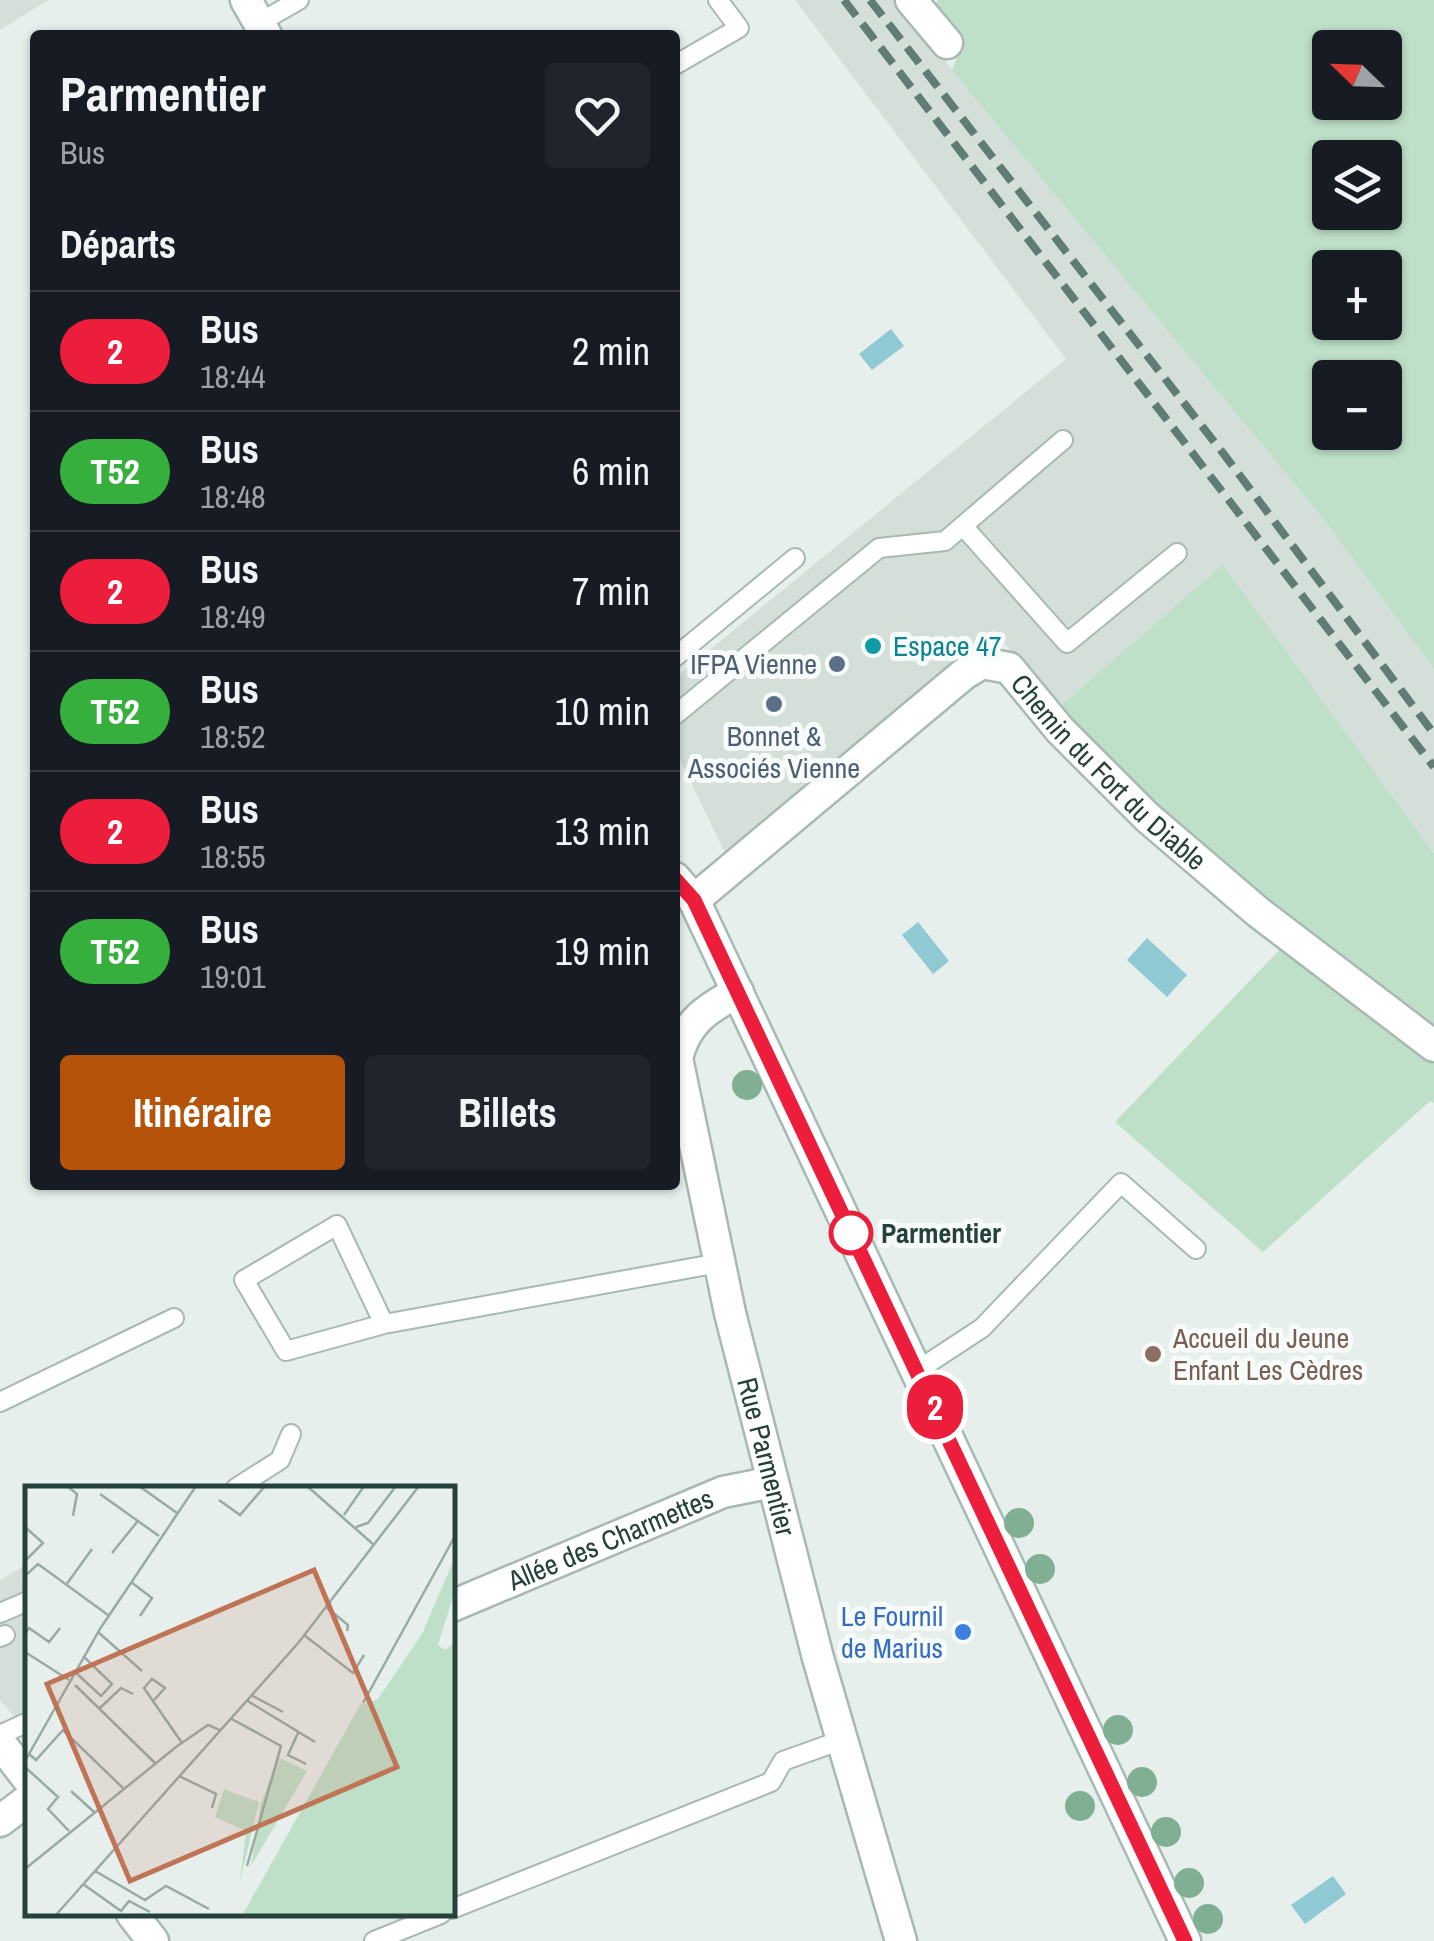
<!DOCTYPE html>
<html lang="fr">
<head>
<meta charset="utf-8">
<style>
  body { margin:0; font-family:"Archivo Narrow",sans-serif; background:#20242c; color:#f1f3f6; height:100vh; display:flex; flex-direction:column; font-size:38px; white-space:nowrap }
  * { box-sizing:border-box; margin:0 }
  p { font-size:32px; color:#9ea1a6 }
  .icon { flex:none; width:55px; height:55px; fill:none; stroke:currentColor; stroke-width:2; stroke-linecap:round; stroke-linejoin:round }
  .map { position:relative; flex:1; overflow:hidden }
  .side { position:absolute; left:30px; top:30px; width:650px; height:1160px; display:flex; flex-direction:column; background:#171b24; border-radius:10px; box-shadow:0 2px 8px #0004 }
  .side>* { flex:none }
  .badge { padding:0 20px; border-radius:32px; font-size:35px; line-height:65px }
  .needle { width:65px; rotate:293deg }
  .fabs { position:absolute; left:1312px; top:30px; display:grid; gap:20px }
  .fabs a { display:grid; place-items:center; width:90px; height:90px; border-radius:10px; background:#171b24; box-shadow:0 2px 8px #0004; font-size:50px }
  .map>.badge { position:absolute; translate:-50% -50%; box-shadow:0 0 0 5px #fff }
  h2 { padding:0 30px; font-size:38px; line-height:90px }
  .round { display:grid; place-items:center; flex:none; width:105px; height:105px; border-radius:10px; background:#20242c }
  .overview { display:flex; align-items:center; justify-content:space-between; height:170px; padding:0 30px }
  h1 { font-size:48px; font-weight:800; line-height:75px }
  .button { display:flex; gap:20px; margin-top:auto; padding:20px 30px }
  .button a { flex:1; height:115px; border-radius:10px; background:#b45309; color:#fff; font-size:40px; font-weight:800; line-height:115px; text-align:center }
  .button a+a { background:#20242c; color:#f1f3f6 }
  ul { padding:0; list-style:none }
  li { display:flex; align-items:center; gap:30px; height:120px; padding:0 30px; border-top:2px solid #363941 }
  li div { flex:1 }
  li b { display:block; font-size:38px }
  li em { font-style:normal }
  li .badge { min-width:110px; font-weight:700; text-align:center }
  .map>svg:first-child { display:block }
  .built { fill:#d4dfda }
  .green { fill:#bfe0c8; fill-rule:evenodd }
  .water { fill:#8ec9d4 }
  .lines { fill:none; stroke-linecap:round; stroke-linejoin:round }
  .lane-casing { stroke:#a8b8b2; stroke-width:22 }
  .street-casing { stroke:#a8b8b2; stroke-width:35 }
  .secondary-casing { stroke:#a4bbb3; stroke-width:35 }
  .lane { stroke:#fff; stroke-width:18 }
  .street { stroke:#fff; stroke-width:30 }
  .secondary { stroke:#fff; stroke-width:30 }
  .rail { stroke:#5f7d75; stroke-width:8; stroke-dasharray:20 10; stroke-linecap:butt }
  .tree { fill:#80af93 }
  .line-casing { stroke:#fff; stroke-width:22 }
  .line { stroke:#ed1e3c; stroke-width:15 }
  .culture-dot { fill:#0f9aa8; stroke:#f7fbf9; stroke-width:4 }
  .service-dot { fill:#5c6f8a; stroke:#f7fbf9; stroke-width:4 }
  .stop-dot { fill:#fff; stroke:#ed1e3c; stroke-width:5 }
  .education-dot { fill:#8d6e63; stroke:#f7fbf9; stroke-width:4 }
  .shop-dot { fill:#3f7fe0; stroke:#f7fbf9; stroke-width:4 }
  .labels { text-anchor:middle; stroke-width:10; stroke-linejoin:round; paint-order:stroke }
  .culture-label { font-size:28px; fill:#0d838f; stroke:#f7fbf9; text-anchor:start }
  .service-label { font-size:28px; fill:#4e5e75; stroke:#f7fbf9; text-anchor:end }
  .street-label { font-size:28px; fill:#24423a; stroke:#f7fbf9 }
  .stop-label { font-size:28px; font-weight:bold; fill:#24423a; stroke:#f7fbf9; text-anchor:start }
  .education-label { font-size:28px; fill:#785e54; stroke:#f7fbf9; text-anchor:start }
  .shop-label { font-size:28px; fill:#366cbe; stroke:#f7fbf9; text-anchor:end }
  .inset-road { fill:none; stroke:#98aaa4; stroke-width:2.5 }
  .view { fill:#c07456; fill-opacity:0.15; stroke:#c07456; stroke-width:5 }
  .inset-edge { fill:none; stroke:#24423a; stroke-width:5 }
</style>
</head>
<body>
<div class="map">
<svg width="1434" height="1941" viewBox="0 0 1434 1941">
  <rect width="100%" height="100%" fill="#e6efeb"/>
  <!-- built -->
  <g class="built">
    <polygon points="0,0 48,0 0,30"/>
    <polygon points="795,0 895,0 1322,517 1434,669 1434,853 1223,566 1059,707 993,630 727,857 675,750 675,678 1066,359"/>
    <polygon points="27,1564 27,1731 0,1700 0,1580"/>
  </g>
  <!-- green -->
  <g class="green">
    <path d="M938 0H1434V669L1322 517 952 70 963 44 935 6ZM1330 48H1385V102H1330ZM1330 158H1385V212H1330ZM1330 268H1385V322H1330ZM1330 378H1385V432H1330Z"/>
    <polygon points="1223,565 1434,853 1434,1030 1297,930 1146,802 1059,707"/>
    <polygon points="1285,944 1434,1059 1434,1103 1430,1101 1263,1252 1115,1122"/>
  </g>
  <!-- water -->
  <g class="water">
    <polygon points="891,329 904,346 872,370 859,354"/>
    <polygon points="918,922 949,961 933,974 902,935"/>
    <polygon points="1147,938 1187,975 1167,997 1127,960"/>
    <polygon points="1333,1876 1346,1894 1305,1924 1291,1905"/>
  </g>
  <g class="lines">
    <!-- lane casing -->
    <g class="lane-casing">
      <g id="lane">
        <polyline points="259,23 299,0"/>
        <polyline points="675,65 739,28 718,0"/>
        <polyline points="963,526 1067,643 1177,553"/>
        <polyline points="675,657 795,558"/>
        <polyline points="675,715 879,548 945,541 1063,440"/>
        <polyline points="384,1324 337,1225 244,1280 286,1351 384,1324 719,1263"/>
        <polyline points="918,1370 982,1328 1121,1183 1196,1249"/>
        <polyline points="0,1402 174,1318"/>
        <polyline points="236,1488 280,1460 291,1434"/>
        <polyline points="0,1613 28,1601"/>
        <polyline points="0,1637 5,1635"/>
        <polyline points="0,1735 28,1722"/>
        <polyline points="452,1909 771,1782 783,1761 842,1740"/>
        <polyline points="374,1941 441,1914"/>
      </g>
    </g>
    <!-- street casing -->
    <g class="street-casing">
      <g id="street">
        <polyline points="911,0 947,43"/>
        <path id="s1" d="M694 900 964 674 982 663 1009 668 1060 730 1147 817 1258 912 1434 1046"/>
        <path id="s2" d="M738 992C706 1009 686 1022 677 1058L730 1313 818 1658 901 1941"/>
        <path id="s3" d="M452 1606 723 1492 773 1482"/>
        <polyline points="0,1743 28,1779"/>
        <polyline points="0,1821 28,1800"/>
        <polyline points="132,1914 153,1941"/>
      </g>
    </g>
    <!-- secondary casing -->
    <g class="secondary-casing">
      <g id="secondary">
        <polyline points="246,0 266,35"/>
        <polyline points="675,878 694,900 1185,1941"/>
      </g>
    </g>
    <!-- lane -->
    <use href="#lane" class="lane"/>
    <!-- street -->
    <use href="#street" class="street"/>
    <!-- secondary -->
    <use href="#secondary" class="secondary"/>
    <!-- rail -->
    <g class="rail">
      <polyline points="844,0 1434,767"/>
      <polyline points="870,0 1226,457 1434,734"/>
    </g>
  </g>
  <!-- trees -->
  <g class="tree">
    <circle cx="747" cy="1085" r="15"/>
    <circle cx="1019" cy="1523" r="15"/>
    <circle cx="1040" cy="1569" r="15"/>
    <circle cx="1118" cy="1730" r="15"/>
    <circle cx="1142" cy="1782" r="15"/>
    <circle cx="1080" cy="1806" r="15"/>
    <circle cx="1166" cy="1832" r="15"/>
    <circle cx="1189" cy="1883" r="15"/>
    <circle cx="1208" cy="1919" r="15"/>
  </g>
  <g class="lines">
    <!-- line casing -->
    <g class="line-casing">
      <polyline id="line" points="675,879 694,900 1185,1941"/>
    </g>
    <!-- line -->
    <use href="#line" class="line"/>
  </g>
  <!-- markers -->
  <circle class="culture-dot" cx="873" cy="646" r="10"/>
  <g class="service-dot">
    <circle cx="837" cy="664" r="10"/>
    <circle cx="774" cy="704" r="10"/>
  </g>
  <circle class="stop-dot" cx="851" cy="1233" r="20"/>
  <circle class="education-dot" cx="1153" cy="1354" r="10"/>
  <circle class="shop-dot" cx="963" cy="1632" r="10"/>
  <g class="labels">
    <!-- culture labels -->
    <g class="culture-label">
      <text x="893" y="656">Espace 47</text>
    </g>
    <!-- service labels -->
    <g class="service-label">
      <text x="817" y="674">IFPA Vienne</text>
      <text x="774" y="746" text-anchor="middle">Bonnet &amp;<tspan x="774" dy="32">Associés Vienne</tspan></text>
    </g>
    <!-- street labels -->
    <g class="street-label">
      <text dy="10" stroke="none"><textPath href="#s1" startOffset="545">Chemin du Fort du Diable</textPath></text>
      <text dy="10" stroke="none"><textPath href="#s2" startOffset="502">Rue Parmentier</textPath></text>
      <text dy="10" stroke="none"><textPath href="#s3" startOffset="172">Allée des Charmettes</textPath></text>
    </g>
    <!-- stop labels -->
    <g class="stop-label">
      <text x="881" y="1243">Parmentier</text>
    </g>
    <!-- education labels -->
    <g class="education-label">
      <text x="1173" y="1348">Accueil du Jeune<tspan x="1173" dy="32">Enfant Les Cèdres</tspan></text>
    </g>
    <!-- shop labels -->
    <g class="shop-label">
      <text x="943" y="1626">Le Fournil<tspan x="943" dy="32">de Marius</tspan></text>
    </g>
  </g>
  <!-- overview -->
  <g transform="translate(25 1486)">
    <rect width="430" height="430" fill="#e6efeb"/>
    <path d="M430 71V104L413 159 420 164 430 157V430H217L335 219 353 213 397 148ZM253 271 282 285 226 380 236 317ZM199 303 234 316 215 395 221 345 190 331Z" fill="#bfe0c8"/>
    <path class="inset-road" d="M42 0 52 8 48 30M114 0 152 27M282 0 349 59M75 8 134 50M194 14 215 29 240 0M319 29 339 0M0 41 18 57 0 75M331 41 343 37 371 0M87 67 112 36M0 90 13 78 83 129M106 96 127 112 115 130M41 99 67 63M301 121 323 139 322 145M73 146 117 185M0 148 4 142 24 156 35 142M279 149 328 187 339 169M0 166 44 194M49 185 76 210 87 198 58 170M50 199 130 277M226 209 258 226M129 214 140 202 127 193 119 202 157 257M221 214 290 256M338 217 430 50M75 222 96 202 108 208M205 232 256 260 222 380M273 247 263 269 281 278M4 268 11 274 38 244 98 302M0 275 75 143 171 0M0 281 33 311 23 323 44 345M154 290 191 308 187 322M46 305 69 326M0 383 151 261 183 239 195 244M70 385 120 414 141 400 184 423M58 398 96 425 104 415 125 426M30 430 274 156 394 0"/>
    <path class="view" d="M289 84 372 281 105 395 22 198Z"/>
    <rect width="430" height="430" class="inset-edge"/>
  </g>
</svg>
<div class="fabs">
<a><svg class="needle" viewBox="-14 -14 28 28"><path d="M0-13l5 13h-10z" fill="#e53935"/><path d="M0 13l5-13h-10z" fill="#9ea1a6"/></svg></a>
<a><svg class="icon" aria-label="layers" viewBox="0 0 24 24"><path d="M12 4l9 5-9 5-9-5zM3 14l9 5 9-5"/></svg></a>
<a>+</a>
<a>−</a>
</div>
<b class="badge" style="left:935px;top:1407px;background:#ed1e3c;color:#fff">2</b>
<section class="side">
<div class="overview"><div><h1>Parmentier</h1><p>Bus</p></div><a class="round"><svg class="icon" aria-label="heart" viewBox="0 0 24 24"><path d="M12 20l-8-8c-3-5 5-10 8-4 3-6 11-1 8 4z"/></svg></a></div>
<h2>Départs</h2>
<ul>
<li><span class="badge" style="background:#ed1e3c;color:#fff">2</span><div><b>Bus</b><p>18:44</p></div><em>2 min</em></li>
<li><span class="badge" style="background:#36af3d;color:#fff">T52</span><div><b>Bus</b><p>18:48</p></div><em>6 min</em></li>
<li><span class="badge" style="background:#ed1e3c;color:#fff">2</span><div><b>Bus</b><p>18:49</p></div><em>7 min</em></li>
<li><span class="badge" style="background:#36af3d;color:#fff">T52</span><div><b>Bus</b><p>18:52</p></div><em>10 min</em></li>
<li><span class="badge" style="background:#ed1e3c;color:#fff">2</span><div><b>Bus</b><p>18:55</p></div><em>13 min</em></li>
<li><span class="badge" style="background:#36af3d;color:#fff">T52</span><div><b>Bus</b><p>19:01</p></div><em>19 min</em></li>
</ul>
<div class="button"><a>Itinéraire</a><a>Billets</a></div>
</section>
</div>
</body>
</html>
